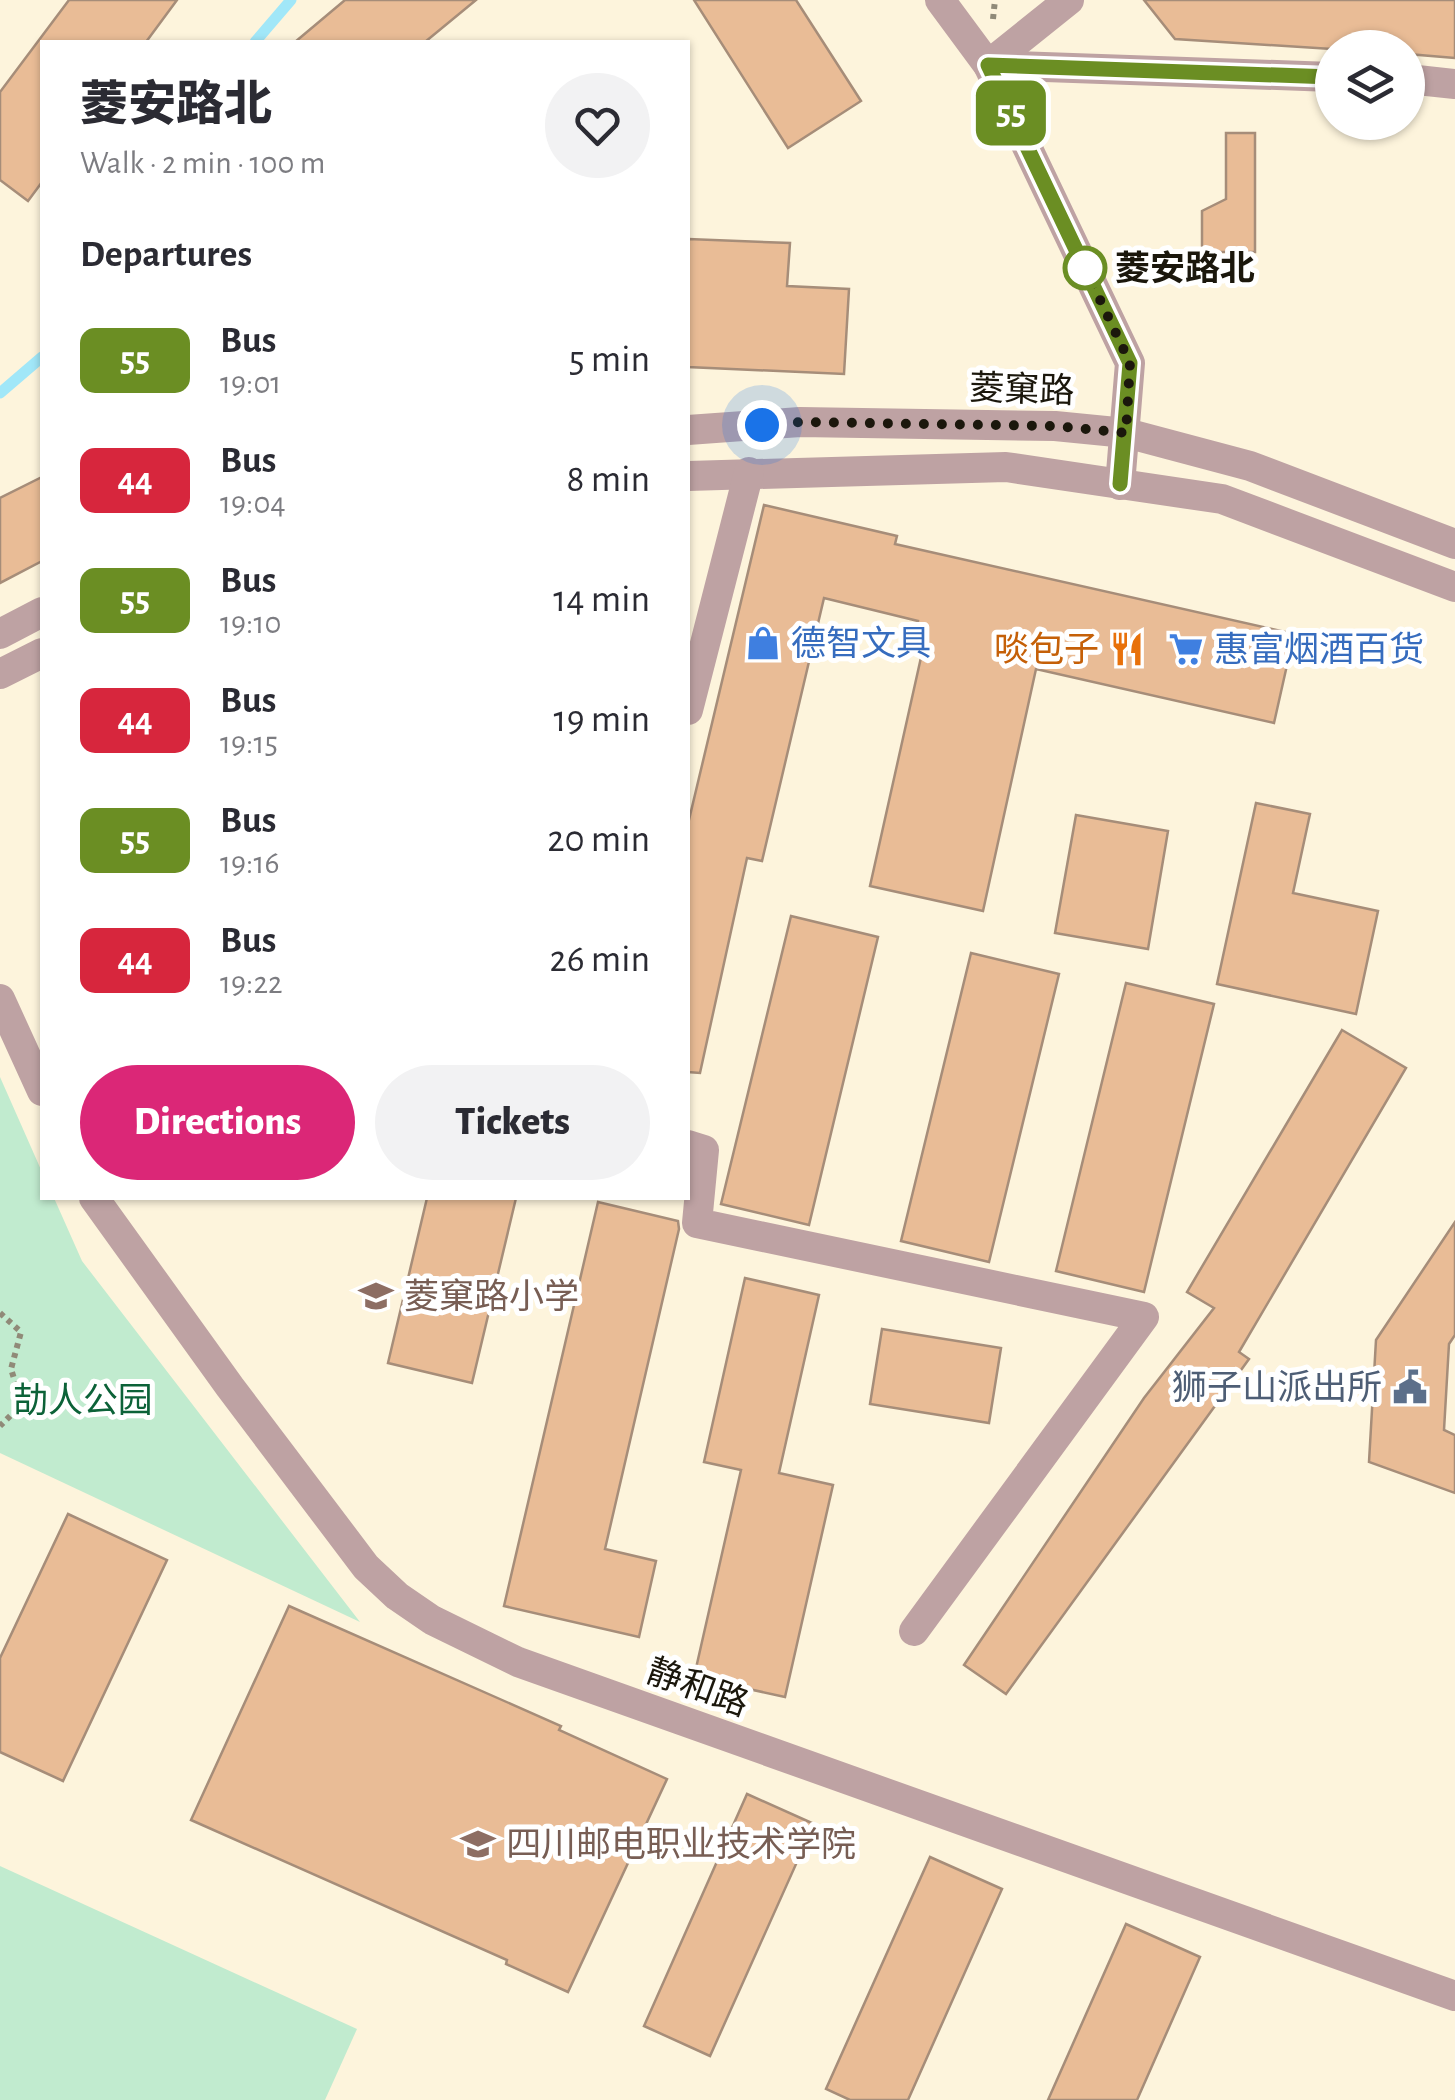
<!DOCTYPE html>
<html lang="en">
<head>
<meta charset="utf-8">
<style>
  body { margin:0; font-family:"Alegreya Sans","Noto Sans SC",sans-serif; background:#f2f2f3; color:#2b2b33; height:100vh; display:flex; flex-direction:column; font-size:38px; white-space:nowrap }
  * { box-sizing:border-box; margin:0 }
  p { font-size:32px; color:#7c7c81 }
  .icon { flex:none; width:55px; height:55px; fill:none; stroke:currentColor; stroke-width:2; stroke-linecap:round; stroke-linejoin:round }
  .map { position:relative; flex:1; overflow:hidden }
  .side { position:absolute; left:40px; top:40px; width:650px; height:1160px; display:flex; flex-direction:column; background:#fff; border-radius:0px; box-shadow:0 2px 8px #0004 }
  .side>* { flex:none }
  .badge { padding:0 20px; border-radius:15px; font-size:35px; line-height:65px }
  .tools { position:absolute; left:1315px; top:30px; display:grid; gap:20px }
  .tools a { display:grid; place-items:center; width:110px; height:110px; border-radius:50%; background:#fff; box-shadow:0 2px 8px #0004; font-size:50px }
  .you { position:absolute; width:50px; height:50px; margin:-25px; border:8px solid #fff; border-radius:50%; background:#1a73e8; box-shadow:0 0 0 15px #1a73e833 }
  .map>.badge { position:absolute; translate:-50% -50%; box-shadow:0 0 0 5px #fff }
  h2 { padding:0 40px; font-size:38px; line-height:90px }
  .round { display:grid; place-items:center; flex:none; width:105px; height:105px; border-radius:52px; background:#f2f2f3 }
  .head { display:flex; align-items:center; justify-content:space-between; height:170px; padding:0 40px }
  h1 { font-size:48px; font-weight:800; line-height:75px }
  .primary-button { display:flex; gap:20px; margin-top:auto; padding:20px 40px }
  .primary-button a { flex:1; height:115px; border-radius:60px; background:#db2777; color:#fff; font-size:40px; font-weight:800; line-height:115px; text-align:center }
  .primary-button a+a { background:#f2f2f3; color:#2b2b33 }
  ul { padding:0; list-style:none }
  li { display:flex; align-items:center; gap:30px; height:120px; padding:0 40px }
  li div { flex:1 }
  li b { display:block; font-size:38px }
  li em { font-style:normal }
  li .badge { min-width:110px; font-weight:700; text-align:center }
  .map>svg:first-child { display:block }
  .green { fill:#c1ebcf }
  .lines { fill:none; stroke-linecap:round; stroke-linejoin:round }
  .stream { stroke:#a1e7f8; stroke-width:11 }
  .building { fill:#e9bc96; stroke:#a68d79; stroke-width:2.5 }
  .path { stroke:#908a78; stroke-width:6; stroke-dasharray:5 5; stroke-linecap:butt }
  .minor { stroke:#bea2a3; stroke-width:30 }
  .line-casing { stroke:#fff; stroke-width:22 }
  .line { stroke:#6b8e23; stroke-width:15 }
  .walk { stroke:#1b170c; stroke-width:10; stroke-dasharray:0 18 }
  .stop-dot { fill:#fff; stroke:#6b8e23; stroke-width:5 }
  .labels { text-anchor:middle; stroke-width:10; stroke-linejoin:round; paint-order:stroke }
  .stop-label { font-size:35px; font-weight:bold; fill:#1b170c; stroke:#fff; text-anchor:start }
  .street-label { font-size:35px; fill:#1b170c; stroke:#fff }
  .shop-label { font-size:35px; fill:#366cbe; stroke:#fff; text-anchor:start }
  .food-label { font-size:35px; fill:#c56008; stroke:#fff; text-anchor:end }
  .education-label { font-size:35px; fill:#785e54; stroke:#fff; text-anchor:start }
  .service-label { font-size:35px; fill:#4e5e75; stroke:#fff; text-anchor:end }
  .park-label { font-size:35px; fill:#0c6238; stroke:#fff }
</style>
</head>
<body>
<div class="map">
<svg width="1455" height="2100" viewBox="0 0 1455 2100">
  <rect width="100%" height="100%" fill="#fdf4dc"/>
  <!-- green -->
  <g class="green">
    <polygon points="0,1077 42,1172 42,1198 54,1198 82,1261 360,1622 0,1453"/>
    <polygon points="0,1866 357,2029 325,2100 0,2100"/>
  </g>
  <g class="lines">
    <!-- stream -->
    <g class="stream">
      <polyline points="255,42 291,0"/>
      <polyline points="0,393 42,357"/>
    </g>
  </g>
  <!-- building -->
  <g class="building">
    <polygon points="69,0 177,0 146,42 42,42 42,182 28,201 0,180 0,92"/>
    <polygon points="345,0 476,0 425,42 295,42"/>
    <polygon points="694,0 796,0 861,101 788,148"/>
    <polygon points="1144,0 1455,0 1455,58 1408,54 1408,48 1332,49 1175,39"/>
    <polygon points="1226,133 1255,133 1255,252 1202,252 1202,211 1226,199"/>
    <polygon points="688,239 790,243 787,286 849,289 844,374 688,367"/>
    <polygon points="42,477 42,561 0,583 0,498"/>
    <polygon points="764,505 897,536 895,544 1294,634 1274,723 1036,669 983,911 870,886 924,644 914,642 918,621 824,598 762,861 747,858 700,1073 688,1072 688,824"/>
    <polygon points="1256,803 1310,814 1293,893 1378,911 1356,1014 1217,984"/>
    <polygon points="1076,815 1168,831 1148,949 1055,933"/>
    <polygon points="791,916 878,937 809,1225 721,1204"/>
    <polygon points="971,953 1059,974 989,1262 901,1241"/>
    <polygon points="1126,983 1214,1004 1144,1292 1056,1271"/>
    <polygon points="1342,1030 1406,1068 1239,1352 1249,1359 1006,1694 964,1665 1144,1398 1214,1308 1187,1292"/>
    <polygon points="427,1198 516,1198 472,1383 388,1363"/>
    <polygon points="598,1202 678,1221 679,1229 605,1549 656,1561 639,1637 504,1606"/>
    <polygon points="1455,1222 1455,1335 1449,1344 1444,1430 1455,1435 1455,1493 1369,1462 1376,1340"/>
    <polygon points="745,1278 819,1295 779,1473 833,1485 785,1697 694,1677 741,1470 704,1462"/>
    <polygon points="882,1329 1001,1348 989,1423 870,1404"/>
    <polygon points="68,1514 167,1560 63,1781 0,1752 0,1658"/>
    <polygon points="289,1606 561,1726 559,1730 667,1779 568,1992 506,1964 507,1960 191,1820"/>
    <polygon points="747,1794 814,1824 710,2056 644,2026"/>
    <polygon points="930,1857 1002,1889 908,2100 850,2100 826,2089"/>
    <polygon points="1126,1924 1200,1957 1137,2100 1048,2100"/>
  </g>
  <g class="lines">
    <!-- path -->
    <g class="path">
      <polyline points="993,19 995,0"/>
      <polyline points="0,1313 21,1332 11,1369 22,1404 0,1426"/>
    </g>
    <!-- minor -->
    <g class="minor">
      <polyline points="940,0 988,65 1332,77"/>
      <polyline points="1069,0 988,65 1130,363 1120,485"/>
      <polyline points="1408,79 1455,84"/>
      <polyline points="688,430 800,422 1055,426 1126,433 1250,466 1455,544"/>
      <polyline points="688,476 1006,467 1222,499 1455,587"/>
      <polyline points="0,634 42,612"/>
      <polyline points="0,674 42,653"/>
      <polyline points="688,710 749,472"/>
      <polyline points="0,999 42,1091"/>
      <polyline points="688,1145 704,1150 697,1223 1144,1317 914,1631"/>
      <polyline points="94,1198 230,1387 366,1567 397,1596 432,1620 518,1662 1455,1996"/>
    </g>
  </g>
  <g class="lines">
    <!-- line casing -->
    <g class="line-casing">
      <polyline id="line" points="1120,484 1130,363 988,65 1332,77"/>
    </g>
    <!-- line -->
    <use href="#line" class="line"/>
    <!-- walk -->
    <polyline class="walk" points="762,425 800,422 1055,426 1126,433 1130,363 1084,266 1085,268"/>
  </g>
  <!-- icons -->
  <defs>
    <g id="shop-bare" transform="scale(2.7)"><path d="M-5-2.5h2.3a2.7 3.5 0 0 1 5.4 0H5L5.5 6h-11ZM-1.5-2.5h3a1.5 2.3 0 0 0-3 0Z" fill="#3f7fe0" stroke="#fff" stroke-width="2.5" paint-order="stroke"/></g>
    <g id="restaurant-bare" transform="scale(2.7)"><path d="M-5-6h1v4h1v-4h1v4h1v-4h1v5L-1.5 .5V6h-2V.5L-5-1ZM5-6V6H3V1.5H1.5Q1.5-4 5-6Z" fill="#e8710a" stroke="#fff" stroke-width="2.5" paint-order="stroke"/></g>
    <g id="supermarket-bare" transform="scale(2.7)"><path d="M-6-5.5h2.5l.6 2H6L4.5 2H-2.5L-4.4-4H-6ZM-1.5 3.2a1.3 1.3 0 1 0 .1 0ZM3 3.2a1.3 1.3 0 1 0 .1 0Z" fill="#3f7fe0" stroke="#fff" stroke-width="2.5" paint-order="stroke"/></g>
    <g id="school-bare" transform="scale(2.7)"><path d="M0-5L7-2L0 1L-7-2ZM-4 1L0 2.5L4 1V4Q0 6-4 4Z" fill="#8d6e63" stroke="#fff" stroke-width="2.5" paint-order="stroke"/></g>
    <g id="civic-bare" transform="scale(2.7)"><path d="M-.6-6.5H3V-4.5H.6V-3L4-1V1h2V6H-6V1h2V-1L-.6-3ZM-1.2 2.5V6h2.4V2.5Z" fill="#5c6f8a" stroke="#fff" stroke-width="2.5" paint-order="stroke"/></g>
    <g id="university-bare" transform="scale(2.7)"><path d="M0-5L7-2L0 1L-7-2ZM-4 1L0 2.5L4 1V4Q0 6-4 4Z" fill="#8d6e63" stroke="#fff" stroke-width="2.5" paint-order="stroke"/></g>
  </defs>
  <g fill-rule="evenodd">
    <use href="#shop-bare" x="763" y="643"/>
    <use href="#restaurant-bare" x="1127" y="649"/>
    <use href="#supermarket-bare" x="1186" y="649"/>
    <use href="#school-bare" x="376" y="1296"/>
    <use href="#civic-bare" x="1410" y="1387"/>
    <use href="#university-bare" x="478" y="1844"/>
  </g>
  <!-- markers -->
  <circle class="stop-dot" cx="1085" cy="268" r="20"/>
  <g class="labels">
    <!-- stop labels -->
    <g class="stop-label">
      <text x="1115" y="280">菱安路北</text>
    </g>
    <!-- street labels -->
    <g class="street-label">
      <text transform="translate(1022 389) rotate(2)" y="12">菱窠路</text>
      <text transform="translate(698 1687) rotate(20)" y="12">静和路</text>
    </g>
    <!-- shop labels -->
    <g class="shop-label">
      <text x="791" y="655">德智文具</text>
      <text x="1214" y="661">惠富烟酒百货</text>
    </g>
    <!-- food labels -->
    <g class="food-label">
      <text x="1099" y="661">啖包子</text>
    </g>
    <!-- education labels -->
    <g class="education-label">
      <text x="404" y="1308">菱窠路小学</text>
      <text x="506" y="1856">四川邮电职业技术学院</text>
    </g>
    <!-- service labels -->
    <g class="service-label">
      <text x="1382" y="1399">狮子山派出所</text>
    </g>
    <!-- park labels -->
    <g class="park-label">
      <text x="83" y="1412">劼人公园</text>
    </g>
  </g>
</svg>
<div class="tools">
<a><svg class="icon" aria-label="layers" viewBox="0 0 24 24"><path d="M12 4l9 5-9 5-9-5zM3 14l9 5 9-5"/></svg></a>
</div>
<div class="you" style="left:762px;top:425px"></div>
<b class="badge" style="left:1011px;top:113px;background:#6b8e23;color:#fff">55</b>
<section class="side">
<div class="head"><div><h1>菱安路北</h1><p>Walk · 2 min · 100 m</p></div><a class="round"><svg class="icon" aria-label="heart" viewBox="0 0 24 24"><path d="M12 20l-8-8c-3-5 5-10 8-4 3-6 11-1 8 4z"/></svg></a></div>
<h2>Departures</h2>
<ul>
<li><span class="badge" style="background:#6b8e23;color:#fff">55</span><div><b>Bus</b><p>19:01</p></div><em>5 min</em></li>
<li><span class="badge" style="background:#d7263d;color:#fff">44</span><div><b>Bus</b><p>19:04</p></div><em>8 min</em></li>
<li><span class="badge" style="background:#6b8e23;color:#fff">55</span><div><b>Bus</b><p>19:10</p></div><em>14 min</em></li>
<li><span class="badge" style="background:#d7263d;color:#fff">44</span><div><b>Bus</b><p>19:15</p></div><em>19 min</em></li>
<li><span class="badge" style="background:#6b8e23;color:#fff">55</span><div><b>Bus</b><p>19:16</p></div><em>20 min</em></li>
<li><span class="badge" style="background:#d7263d;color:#fff">44</span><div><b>Bus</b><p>19:22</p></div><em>26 min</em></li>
</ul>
<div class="primary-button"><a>Directions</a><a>Tickets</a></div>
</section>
</div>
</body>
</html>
